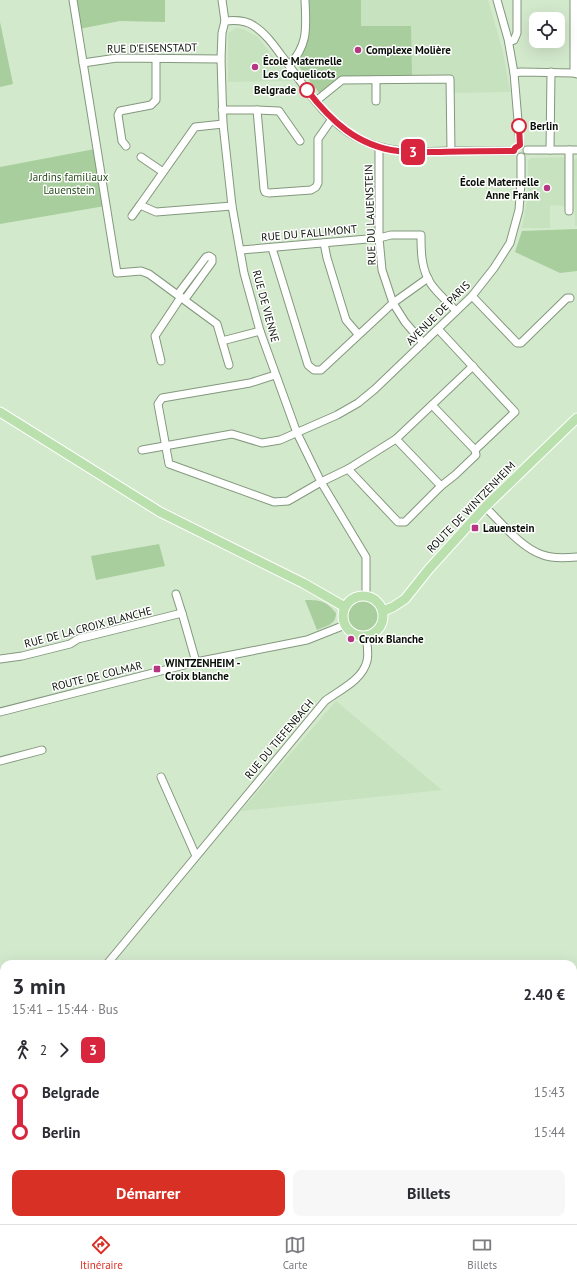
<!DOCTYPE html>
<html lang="fr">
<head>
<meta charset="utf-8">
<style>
  body { margin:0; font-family:"PT Sans",sans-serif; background:#f7f7f7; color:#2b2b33; height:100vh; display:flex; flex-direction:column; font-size:15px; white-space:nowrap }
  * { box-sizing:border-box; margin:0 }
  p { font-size:13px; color:#7c7c81 }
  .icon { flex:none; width:22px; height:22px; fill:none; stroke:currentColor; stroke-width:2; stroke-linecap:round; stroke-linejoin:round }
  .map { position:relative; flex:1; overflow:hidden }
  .sheet { position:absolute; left:0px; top:960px; width:577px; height:264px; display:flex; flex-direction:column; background:#fff; border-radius:12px 12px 0 0; box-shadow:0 4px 16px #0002 }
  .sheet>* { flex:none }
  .badge { padding:0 8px; border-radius:6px; font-size:14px; line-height:26px }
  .buttons { position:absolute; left:529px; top:12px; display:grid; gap:8px }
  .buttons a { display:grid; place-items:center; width:36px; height:36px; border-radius:8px; background:#fff; box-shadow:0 4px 16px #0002; font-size:20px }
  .map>.badge { position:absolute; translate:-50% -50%; box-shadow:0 0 0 2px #fff }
  .legs { display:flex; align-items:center; gap:6px; height:44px; padding:0 12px; font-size:13px }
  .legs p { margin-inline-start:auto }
  .summary { display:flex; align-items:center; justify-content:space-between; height:68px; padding:0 12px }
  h1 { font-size:22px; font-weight:800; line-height:30px }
  .button { display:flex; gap:8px; margin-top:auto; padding:8px 12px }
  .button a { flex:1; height:46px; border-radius:8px; background:#d93025; color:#fff; font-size:16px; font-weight:800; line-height:46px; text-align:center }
  .button a+a { background:#f7f7f7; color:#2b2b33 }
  ul { padding:0 12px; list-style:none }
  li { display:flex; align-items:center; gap:14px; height:40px; font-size:15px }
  li i { display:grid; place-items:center; width:6px; height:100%; margin:0 5px; background:currentColor }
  li i::after { content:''; width:10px; height:10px; margin:-5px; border:3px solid; border-radius:50%; background:#fff }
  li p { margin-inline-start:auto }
  li:first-child i { background:linear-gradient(#0000 50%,currentColor 0) }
  li:last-child i { background:linear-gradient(currentColor 50%,#0000 0) }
  .tabs { display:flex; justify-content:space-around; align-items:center; height:56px; border-top:1px solid #e1e1e2; background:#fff; font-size:11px; color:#7c7c81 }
  .tabs a { display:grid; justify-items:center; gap:2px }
  .tabs .on { color:#d93025 }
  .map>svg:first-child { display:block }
  .built { fill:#c7e2be }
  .green { fill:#a8ce9d }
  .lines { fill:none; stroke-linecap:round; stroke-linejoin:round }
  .minor-casing { stroke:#83987d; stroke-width:9 }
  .major-casing { stroke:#fff; stroke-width:11 }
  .minor { stroke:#fff; stroke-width:7 }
  .major { stroke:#b9e0ad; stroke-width:9 }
  .line-1-casing { stroke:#fff; stroke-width:9 }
  .line-1 { stroke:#d7263d; stroke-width:6 }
  .poi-dot { fill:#b63682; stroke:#fff; stroke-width:1.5 }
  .stop-1-dot { fill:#fff; stroke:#d7263d; stroke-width:2 }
  .labels { text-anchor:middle; stroke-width:3; stroke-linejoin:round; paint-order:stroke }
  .street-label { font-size:11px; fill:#080f06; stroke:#fff }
  .poi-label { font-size:11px; font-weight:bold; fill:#080f06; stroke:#fff; text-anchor:start }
  .stop-label { font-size:11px; font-weight:bold; fill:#080f06; stroke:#fff; text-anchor:end }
  .park-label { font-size:11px; fill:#254b17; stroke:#fff }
</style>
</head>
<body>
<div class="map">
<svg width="577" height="1224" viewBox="0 0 577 1224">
  <rect width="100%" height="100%" fill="#d3e9cc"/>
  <!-- built -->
  <g class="built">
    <polygon points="361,0 488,0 503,52 510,92 453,93 452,77 412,77 361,26"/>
    <polygon points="236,28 243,29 258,37 292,81 228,82 228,33"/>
    <polygon points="562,157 564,158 566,162 566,206 550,205 550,228 522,228 528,195 528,160 532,158"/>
    <polygon points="577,157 577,226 575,226 574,162"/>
    <polygon points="336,701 442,790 241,811"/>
    <polygon points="0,1118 4,1133 4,1220 28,1220 29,1224 0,1224"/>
  </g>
  <!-- green -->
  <g class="green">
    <polygon points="76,0 165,0 165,22 120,21 79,29"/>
    <polygon points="309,0 361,0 361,26 411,26 412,77 342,77 320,94 299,67 298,64 308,38"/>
    <polygon points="0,22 13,84 0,87"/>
    <polygon points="95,149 105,206 0,224 0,167"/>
    <polygon points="577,229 577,271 560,273 515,252 522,231"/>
    <polygon points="159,544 165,566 96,580 91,556"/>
    <circle cx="363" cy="616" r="16"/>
    <path d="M305 600C321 600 326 601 336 613 336 625 326 626 317 630Z"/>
  </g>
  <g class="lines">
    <!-- minor casing -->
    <g class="minor-casing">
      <g id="minor">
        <polyline points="73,0 117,273 141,271 149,274 217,324 229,365"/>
        <polyline points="222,0 225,21 222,33 221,59 223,124 232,206 244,273 260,331 297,433 321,482 366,557 366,596"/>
        <polyline points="497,0 508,39 514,73 520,145"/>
        <path d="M225 21C234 20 246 20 254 26 265 33 273 44 281 55 303 83 323 119 356 137 386 154 414 152 447 151 470 151 492 151 514 151"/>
        <polyline points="509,42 514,40 517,33 517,0"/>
        <polyline points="83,63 117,58 221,59"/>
        <path d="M289 65C309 45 306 26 305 0"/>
        <polyline points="514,73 521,72 574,73 577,74"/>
        <polyline points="574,73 574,0"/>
        <polyline points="376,80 376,101"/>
        <polyline points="316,101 342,80 450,79 451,151"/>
        <polyline points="222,110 257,110 264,189 265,192 269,193 311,190 316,187 318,183 318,139 332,119"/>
        <polyline points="257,110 279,111 300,141"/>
        <polyline points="223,124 195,127 140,205 156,212 232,206"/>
        <polyline points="126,146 122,141 118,115 120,111 151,105 156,100 156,58"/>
        <polyline points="379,147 379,238 382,270 393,303 405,322 423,343"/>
        <polyline points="527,150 577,150"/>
        <polyline points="550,150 551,72"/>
        <polyline points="141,157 163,172"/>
        <polyline points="569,211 569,150"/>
        <polyline points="132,216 140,205"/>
        <polyline points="324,243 327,258 346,320 358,334"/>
        <polyline points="272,248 308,365 314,370 321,370 393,303 428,278"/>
        <path d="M241 250 379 238 391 235H421C421 251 421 269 431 284 437 293 448 302 456 311"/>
        <polyline points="178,294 206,257 209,256 212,258 212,262 185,299"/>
        <polyline points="472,296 517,343 521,343 567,298 570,298"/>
        <polyline points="222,341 260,331"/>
        <polyline points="161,361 155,336 181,297"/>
        <polyline points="275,375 250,383 162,398 158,404 169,464 274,502 288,501 321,482 348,469 396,439 473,366"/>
        <polyline points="432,405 475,450"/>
        <polyline points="396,439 441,486"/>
        <polyline points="142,450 232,434 262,443 280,440 337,415 358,403 375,389 472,296 494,268 510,243 519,210 521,182 521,157"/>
        <polyline points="348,469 398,522 405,522 441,486 455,475 476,455 475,450 515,412 438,329"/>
        <path d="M485 507C502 523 521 548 543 555 553 559 566 558 577 557"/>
        <polyline points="176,594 182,613"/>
        <polyline points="0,659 22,656 70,644 78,639 182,613 196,662"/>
        <polyline points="0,712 196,662 307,640 345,625"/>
        <polyline points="0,761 42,750"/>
        <polyline points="161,777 196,856"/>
        <path d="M107 964 325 701C339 690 362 681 367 661 369 653 367 644 366 636"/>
        <polyline points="0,1091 4,1087"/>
      </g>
    </g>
    <!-- major casing -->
    <g class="major-casing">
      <g id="major">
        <polyline points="0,412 160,512 303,583 345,607"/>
        <circle cx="363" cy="616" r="20"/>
        <polyline points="383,611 393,607 405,599 429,569 485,507 577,418"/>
      </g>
    </g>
    <!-- minor -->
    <use href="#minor" class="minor"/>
    <!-- major -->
    <use href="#major" class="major"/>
  </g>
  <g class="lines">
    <!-- line-1 casing -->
    <g class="line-1-casing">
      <path id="line-1" d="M307 90C331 121 357 146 398 151 412 153 427 152 441 152 465 151 490 151 514 151L515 148 520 145 519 126"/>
    </g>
    <!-- line-1 -->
    <use href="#line-1" class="line-1"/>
  </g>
  <!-- markers -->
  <g class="poi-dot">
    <circle cx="358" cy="50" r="4"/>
    <circle cx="255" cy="67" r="4"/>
    <circle cx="547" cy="188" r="4"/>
    <rect x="471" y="524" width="8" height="8" rx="2"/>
    <circle cx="351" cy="639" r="4"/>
    <rect x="153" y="665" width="8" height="8" rx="2"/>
  </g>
  <g class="stop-1-dot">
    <circle cx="307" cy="90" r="7"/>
    <circle cx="519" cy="126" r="7"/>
  </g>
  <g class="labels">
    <!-- street labels -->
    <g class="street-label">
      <text transform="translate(152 48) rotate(-1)" y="4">RUE D'EISENSTADT</text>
      <text transform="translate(370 215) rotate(-92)" y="4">RUE DU LAUENSTEIN</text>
      <text transform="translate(309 233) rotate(-5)" y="4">RUE DU FALLIMONT</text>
      <text transform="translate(266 306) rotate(75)" y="4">RUE DE VIENNE</text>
      <text transform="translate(438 313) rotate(-45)" y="4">AVENUE DE PARIS</text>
      <text transform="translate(471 507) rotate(-46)" y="4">ROUTE DE WINTZENHEIM</text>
      <text transform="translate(88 627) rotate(-15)" y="4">RUE DE LA CROIX BLANCHE</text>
      <text transform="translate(97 676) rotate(-14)" y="4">ROUTE DE COLMAR</text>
      <text transform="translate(279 739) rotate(-50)" y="4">RUE DU TIEFENBACH</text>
    </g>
    <!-- poi labels -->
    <g class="poi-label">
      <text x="366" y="54">Complexe Molière</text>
      <text x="263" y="65">École Maternelle<tspan x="263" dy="13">Les Coquelicots</tspan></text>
      <text x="539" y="186" text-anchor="end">École Maternelle<tspan x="539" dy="13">Anne Frank</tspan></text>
      <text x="483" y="532">Lauenstein</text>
      <text x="359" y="643">Croix Blanche</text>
      <text x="165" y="667">WINTZENHEIM -<tspan x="165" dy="13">Croix blanche</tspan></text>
    </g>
    <!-- stop labels -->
    <g class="stop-label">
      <text x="296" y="94">Belgrade</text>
      <text x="530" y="130" text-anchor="start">Berlin</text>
    </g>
    <!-- park labels -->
    <g class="park-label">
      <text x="69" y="181">Jardins familiaux<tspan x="69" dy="13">Lauenstein</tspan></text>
    </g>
  </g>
</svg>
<div class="buttons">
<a><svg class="icon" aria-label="locate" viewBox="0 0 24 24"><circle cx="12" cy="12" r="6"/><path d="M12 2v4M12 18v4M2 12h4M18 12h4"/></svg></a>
</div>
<b class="badge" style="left:413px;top:152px;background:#d7263d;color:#fff">3</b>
<section class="sheet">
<div class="summary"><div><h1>3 min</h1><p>15:41 – 15:44 · Bus</p></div><b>2.40 €</b></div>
<div class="legs"><svg class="icon" aria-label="walk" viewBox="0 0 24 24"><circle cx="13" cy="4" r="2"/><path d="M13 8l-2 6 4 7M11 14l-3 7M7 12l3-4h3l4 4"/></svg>2<svg class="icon" aria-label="forward" viewBox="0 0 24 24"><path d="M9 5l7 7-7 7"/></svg><b class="badge" style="background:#d7263d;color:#fff">3</b></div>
<ul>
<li><i style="color:#d7263d"></i><b>Belgrade</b><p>15:43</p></li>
<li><i style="color:#d7263d"></i><b>Berlin</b><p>15:44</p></li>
</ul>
<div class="button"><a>Démarrer</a><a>Billets</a></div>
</section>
</div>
<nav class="tabs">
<a class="on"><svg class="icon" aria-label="directions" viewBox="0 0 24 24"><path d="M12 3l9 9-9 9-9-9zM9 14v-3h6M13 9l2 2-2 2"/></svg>Itinéraire</a>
<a><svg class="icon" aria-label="map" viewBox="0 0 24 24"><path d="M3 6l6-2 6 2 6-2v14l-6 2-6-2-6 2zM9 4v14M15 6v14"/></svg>Carte</a>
<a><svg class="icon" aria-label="tickets" viewBox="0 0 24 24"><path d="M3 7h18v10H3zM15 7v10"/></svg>Billets</a>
</nav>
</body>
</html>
